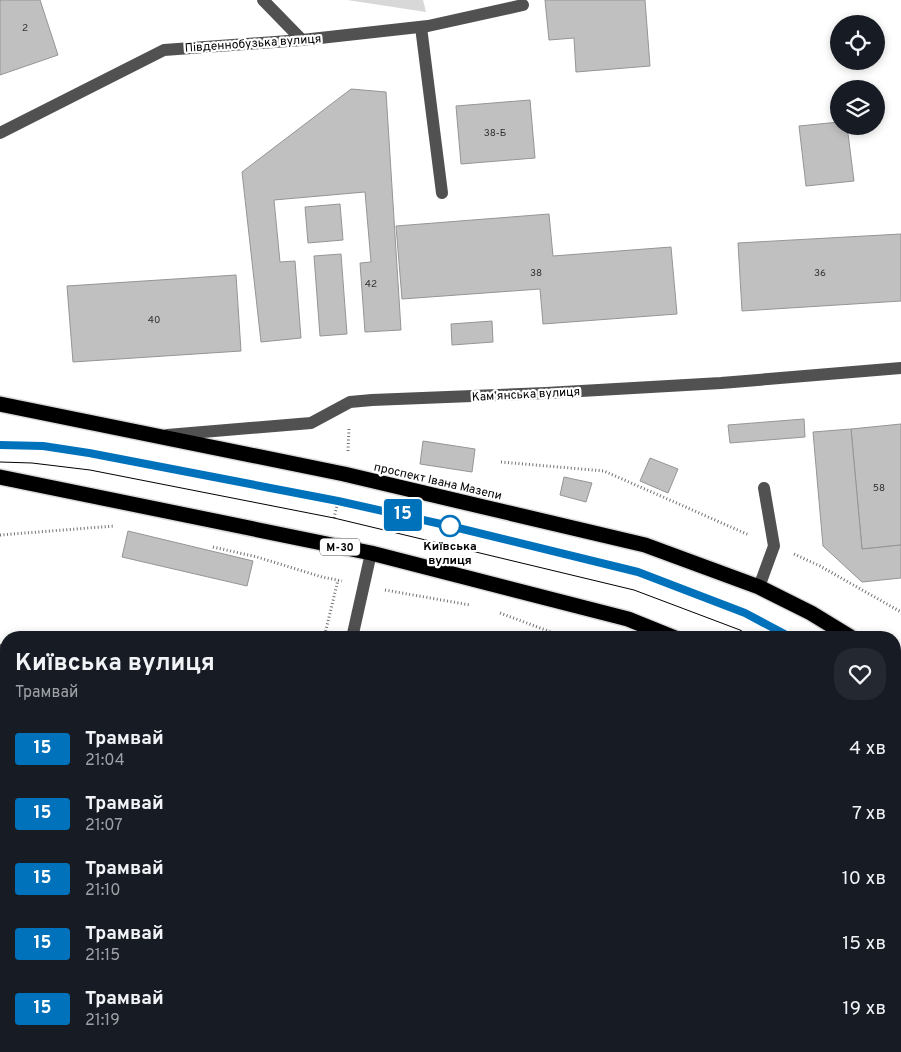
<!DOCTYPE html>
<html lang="uk">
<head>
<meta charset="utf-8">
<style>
  body { margin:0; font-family:Overpass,sans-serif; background:#242831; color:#f1f3f6; height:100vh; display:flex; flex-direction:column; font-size:19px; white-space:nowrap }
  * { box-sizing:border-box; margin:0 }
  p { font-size:16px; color:#9ea1a6 }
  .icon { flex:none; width:28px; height:28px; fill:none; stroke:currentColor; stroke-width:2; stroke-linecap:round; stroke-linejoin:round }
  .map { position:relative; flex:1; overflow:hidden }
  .details { position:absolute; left:0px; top:631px; width:901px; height:421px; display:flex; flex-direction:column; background:#171b24; border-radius:20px 20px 0 0; box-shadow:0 2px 8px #0003 }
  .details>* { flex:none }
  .badge { padding:0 10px; border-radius:4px; font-size:18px; line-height:32px }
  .fabs { position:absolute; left:830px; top:15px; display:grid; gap:10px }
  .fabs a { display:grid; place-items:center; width:55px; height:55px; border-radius:50%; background:#171b24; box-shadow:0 2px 8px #0003; font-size:25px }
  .map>.badge { position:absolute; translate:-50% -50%; box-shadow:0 0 0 2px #fff }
  .round { display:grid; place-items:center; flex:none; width:52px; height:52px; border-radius:20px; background:#242831 }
  .head { display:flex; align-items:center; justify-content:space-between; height:85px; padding:0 15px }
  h1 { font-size:24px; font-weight:700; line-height:38px }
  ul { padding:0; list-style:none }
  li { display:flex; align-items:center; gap:15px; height:65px; padding:0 15px }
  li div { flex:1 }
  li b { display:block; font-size:19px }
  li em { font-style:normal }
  li .badge { min-width:55px; font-weight:700; text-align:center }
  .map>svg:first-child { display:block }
  .green { fill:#d8d8d8 }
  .building { fill:#c0c0c0; stroke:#959595 }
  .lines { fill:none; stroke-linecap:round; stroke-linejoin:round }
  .highway-casing { stroke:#dbdbdb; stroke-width:18 }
  .path { stroke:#737373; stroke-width:3; stroke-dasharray:1 2.5; stroke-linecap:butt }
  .minor { stroke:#515151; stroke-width:12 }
  .highway { stroke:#000; stroke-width:15 }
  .tram { stroke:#000; stroke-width:1 }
  .line-casing { stroke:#fff; stroke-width:11 }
  .line { stroke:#0072bc; stroke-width:8 }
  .stop-dot { fill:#fff; stroke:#0072bc; stroke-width:2.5 }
  .labels { text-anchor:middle; stroke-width:4.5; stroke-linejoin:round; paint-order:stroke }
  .number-label { font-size:10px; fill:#303030 }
  .shield { fill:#fff; stroke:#4c4c4c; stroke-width:1 }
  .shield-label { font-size:11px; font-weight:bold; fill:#000 }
  .street-label { font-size:12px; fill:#000; stroke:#fff }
  .stop-label { font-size:12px; font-weight:bold; fill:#000; stroke:#fff }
</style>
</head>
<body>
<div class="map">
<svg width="901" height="1052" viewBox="0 0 901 1052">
  <rect width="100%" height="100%" fill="#fff"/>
  <!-- green -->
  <polygon class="green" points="347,0 423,0 426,12"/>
  <!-- building -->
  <g class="building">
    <polygon points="0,0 40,0 58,55 0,75"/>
    <polygon points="545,0 645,0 650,66 576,72 574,38 549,40"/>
    <polygon points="351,89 386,92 401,330 365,332 360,263 371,262 365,192 274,200 280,262 295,261 301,338 261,342 242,172"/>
    <polygon points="530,100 535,158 461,164 456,106"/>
    <polygon points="839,122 839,126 847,126 854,181 806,186 799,126"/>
    <polygon points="340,204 343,240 308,243 305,207"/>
    <polygon points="549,214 553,256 671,247 677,314 543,324 540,289 402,299 396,226"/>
    <polygon points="901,234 901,301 742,311 738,243"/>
    <polygon points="341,254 347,334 320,336 314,256"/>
    <polygon points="236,275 241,351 73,362 67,286"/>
    <polygon points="492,321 493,342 452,345 451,324"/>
    <polygon points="804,419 805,437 730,443 728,425"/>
    <polygon points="901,424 901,545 862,549 851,429"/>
    <polygon points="851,429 862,549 901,545 901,578 862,582 823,546 813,432"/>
    <polygon points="423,441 475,449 472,472 420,464"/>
    <polygon points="650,458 678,469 668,493 640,481"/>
    <polygon points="564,477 592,483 586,502 560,495"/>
    <polygon points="128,531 253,561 247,586 122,557"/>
    <polygon points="0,687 6,693 6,769 0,776"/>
    <polygon points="895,865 901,870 901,1032 895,1027"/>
    <polygon points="0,924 6,929 6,1019 0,1014"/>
    <polygon points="38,1046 142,1046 149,1052 44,1052"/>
    <polygon points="255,1046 271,1046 278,1052 250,1052"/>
    <polygon points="470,1046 553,1046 548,1052 465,1052"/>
    <polygon points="553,1046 578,1046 584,1052 548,1052"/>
  </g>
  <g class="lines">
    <!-- highway casing -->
    <g class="highway-casing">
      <g id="highway">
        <polyline points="0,404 344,474 645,545 759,587 811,613 852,638"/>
        <polyline points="0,477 371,553 628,619 675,638"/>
        <polyline points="895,665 901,669"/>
        <polyline points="895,767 901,772"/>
      </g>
    </g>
    <!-- path -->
    <g class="path">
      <polyline points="348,451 349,428"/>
      <polyline points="501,462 604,471 749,535"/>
      <polyline points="334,518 339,497"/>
      <polyline points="0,535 114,526"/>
      <polyline points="213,547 257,557 322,577 342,581"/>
      <polyline points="794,554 820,566 901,612"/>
      <polyline points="385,590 470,605"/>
      <polyline points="500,613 567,638"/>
      <polyline points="324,638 338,580"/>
      <polyline points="895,798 901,802"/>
    </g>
    <!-- minor -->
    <g class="minor">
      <polyline points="263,0 302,40"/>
      <polyline points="421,27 442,193"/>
      <polyline points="0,133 164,50 302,40 428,26 523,5"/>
      <polyline points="167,435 311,423 350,402 372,400 546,393 721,383 901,368"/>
      <polyline points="759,587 774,546 764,488"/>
      <polyline points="352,638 371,553"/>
      <polyline points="0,650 6,656"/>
      <polyline points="0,818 6,811"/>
      <polyline points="895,850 901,854"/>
      <polyline points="0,899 6,904"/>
      <polyline points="169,1046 172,1049 178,1046"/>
      <polyline points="306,1046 313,1052"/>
      <polyline points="744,1046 750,1052"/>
      <polyline points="411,1052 417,1046"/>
    </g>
    <!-- highway -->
    <use href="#highway" class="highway"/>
    <!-- tram -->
    <g class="tram">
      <polyline points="0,445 58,447 89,453 338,501 450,525 638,572 745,613 792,638"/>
      <polyline points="0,462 32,463 90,470 334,518 634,590 740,630 754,638"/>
      <polyline points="895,705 901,709"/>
      <polyline points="895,727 901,731"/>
    </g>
  </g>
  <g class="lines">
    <!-- line casing -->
    <g class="line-casing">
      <polyline id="line" points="0,445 43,446 89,453 338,501 450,526 638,572 745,613 792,638"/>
    </g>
    <!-- line -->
    <use href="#line" class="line"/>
  </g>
  <!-- markers -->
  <circle class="stop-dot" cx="450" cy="526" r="10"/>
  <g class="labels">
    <!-- number labels -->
    <g class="number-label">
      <text x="25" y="31">2</text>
      <text x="495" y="136">38-Б</text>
      <text x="536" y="276">38</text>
      <text x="820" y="276">36</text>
      <text x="371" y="287">42</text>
      <text x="154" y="323">40</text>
      <text x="879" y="491">58</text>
    </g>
    <!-- shield labels -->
    <rect class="shield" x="320" y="538.5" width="40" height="17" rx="4"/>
    <g class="shield-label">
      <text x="340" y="551">М-30</text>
    </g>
    <!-- street labels -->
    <g class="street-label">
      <text transform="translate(253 43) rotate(-4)" y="4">Південнобузька вулиця</text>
      <text transform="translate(526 394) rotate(-3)" y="4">Камʼянська вулиця</text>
      <text transform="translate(438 481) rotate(13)" y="4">проспект Івана Мазепи</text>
    </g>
    <!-- stop labels -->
    <g class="stop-label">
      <text x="450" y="550">Київська<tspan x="450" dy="14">вулиця</tspan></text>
    </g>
  </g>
</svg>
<div class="fabs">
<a><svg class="icon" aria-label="locate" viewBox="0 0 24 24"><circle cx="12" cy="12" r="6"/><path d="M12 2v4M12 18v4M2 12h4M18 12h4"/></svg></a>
<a><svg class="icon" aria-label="layers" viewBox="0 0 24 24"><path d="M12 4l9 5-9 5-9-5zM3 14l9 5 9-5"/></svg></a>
</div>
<b class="badge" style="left:403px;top:515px;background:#0072bc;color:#fff">15</b>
<section class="details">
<div class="head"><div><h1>Київська вулиця</h1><p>Трамвай</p></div><a class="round"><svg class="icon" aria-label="heart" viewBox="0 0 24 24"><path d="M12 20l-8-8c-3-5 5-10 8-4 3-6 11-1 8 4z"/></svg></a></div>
<ul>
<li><span class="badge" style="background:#0072bc;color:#fff">15</span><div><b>Трамвай</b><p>21:04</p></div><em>4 хв</em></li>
<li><span class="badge" style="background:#0072bc;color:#fff">15</span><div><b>Трамвай</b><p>21:07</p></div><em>7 хв</em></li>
<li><span class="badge" style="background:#0072bc;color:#fff">15</span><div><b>Трамвай</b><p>21:10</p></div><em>10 хв</em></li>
<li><span class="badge" style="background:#0072bc;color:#fff">15</span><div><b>Трамвай</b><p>21:15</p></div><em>15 хв</em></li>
<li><span class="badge" style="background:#0072bc;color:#fff">15</span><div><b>Трамвай</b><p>21:19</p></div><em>19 хв</em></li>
</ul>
</section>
</div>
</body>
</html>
